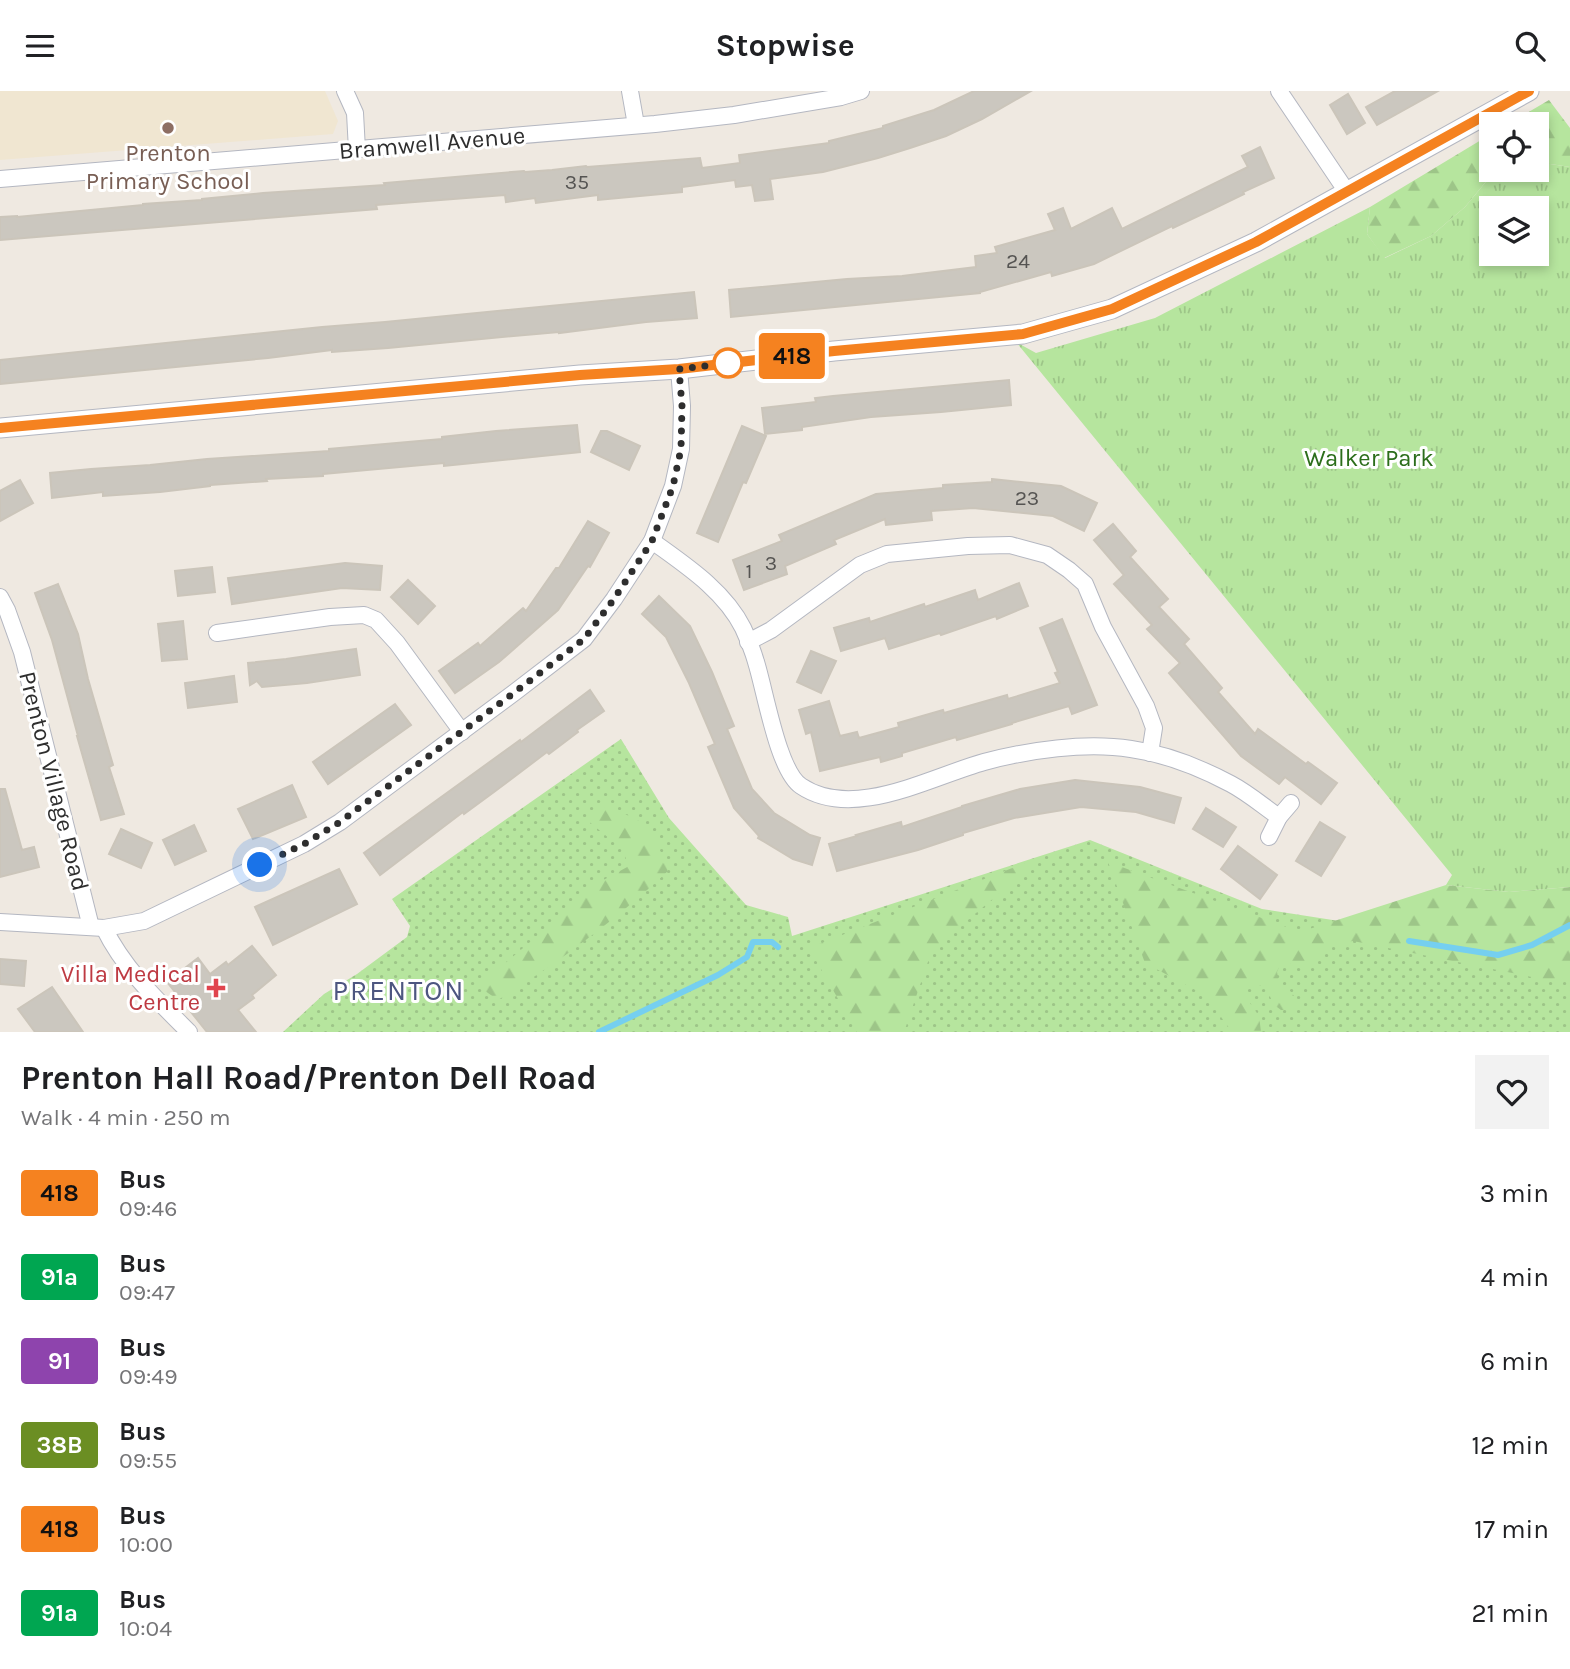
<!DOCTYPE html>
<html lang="en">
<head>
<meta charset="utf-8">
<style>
  body { margin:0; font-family:Karla,sans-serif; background:#f2f2f2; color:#202124; height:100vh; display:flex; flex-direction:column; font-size:26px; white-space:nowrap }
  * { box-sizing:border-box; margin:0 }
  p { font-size:23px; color:#757577 }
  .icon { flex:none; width:38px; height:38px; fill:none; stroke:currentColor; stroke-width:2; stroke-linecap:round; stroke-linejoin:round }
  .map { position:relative; height:941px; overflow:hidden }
  .panel { display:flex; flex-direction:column; background:#fff; flex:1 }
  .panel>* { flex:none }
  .badge { padding:0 14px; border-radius:5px; font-size:24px; line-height:46px }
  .controls { position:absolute; left:1479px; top:21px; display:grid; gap:14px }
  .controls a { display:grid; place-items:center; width:70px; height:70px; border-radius:0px; background:#fff; box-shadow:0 4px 10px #0003; font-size:35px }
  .you { position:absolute; width:35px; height:35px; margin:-18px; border:5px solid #fff; border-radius:50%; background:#1a73e8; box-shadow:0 0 0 10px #1a73e833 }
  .map>.badge { position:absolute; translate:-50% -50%; box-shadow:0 0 0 4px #fff }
  .round { display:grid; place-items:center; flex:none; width:74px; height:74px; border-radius:0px; background:#f2f2f2 }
  .overview { display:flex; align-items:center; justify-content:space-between; height:119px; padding:0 21px }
  h1 { font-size:33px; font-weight:700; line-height:52px }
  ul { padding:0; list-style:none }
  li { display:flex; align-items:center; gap:21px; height:84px; padding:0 21px }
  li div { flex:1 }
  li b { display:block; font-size:26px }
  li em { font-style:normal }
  li .badge { min-width:77px; font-weight:700; text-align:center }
  header { display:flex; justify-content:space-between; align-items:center; height:91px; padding:0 21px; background:#fff; font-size:32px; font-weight:700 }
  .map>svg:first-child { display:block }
  .education { fill:#f0e6d1 }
  .grass { fill:url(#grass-dots) }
  .forest { fill:url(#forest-firs) }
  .park { fill:url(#park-tufts); fill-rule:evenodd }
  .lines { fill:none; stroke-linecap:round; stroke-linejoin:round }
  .stream { stroke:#75cff0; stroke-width:6 }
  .building { fill:#cbc7bf; stroke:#cbc5ba; stroke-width:2 }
  .minor-casing { stroke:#b4b7c1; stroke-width:18 }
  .tertiary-casing { stroke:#b4b7c1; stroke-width:21 }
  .minor { stroke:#fff; stroke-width:16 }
  .tertiary { stroke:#fff; stroke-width:19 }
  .line-casing { stroke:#fff; stroke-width:16 }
  .line { stroke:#f58220; stroke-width:10 }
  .walk { stroke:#2e2e2e; stroke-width:7; stroke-dasharray:0 12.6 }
  .education-dot { fill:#8d6e63; stroke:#fff; stroke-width:2.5 }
  .stop-dot { fill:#fff; stroke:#f58220; stroke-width:3.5 }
  .health-dot { fill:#e0444e; stroke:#fff; stroke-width:2.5 }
  .labels { text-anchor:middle; stroke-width:6; stroke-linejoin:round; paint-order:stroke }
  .number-label { font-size:21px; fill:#555452 }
  .street-label { font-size:24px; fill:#2e2e2e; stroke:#fff }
  .education-label { font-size:24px; fill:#785e54; stroke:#fff }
  .park-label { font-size:24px; fill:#2c6e1b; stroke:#fff }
  .health-label { font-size:24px; fill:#be3a42; stroke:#fff; text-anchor:end }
  .quarter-label { font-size:28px; letter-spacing:2px; fill:#4d5680; stroke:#fff }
</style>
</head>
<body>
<header><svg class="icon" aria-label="menu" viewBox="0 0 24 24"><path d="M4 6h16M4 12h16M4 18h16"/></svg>Stopwise<svg class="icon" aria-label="search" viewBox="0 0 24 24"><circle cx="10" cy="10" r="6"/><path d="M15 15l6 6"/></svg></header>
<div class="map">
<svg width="1570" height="941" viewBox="0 0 1570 941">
  <defs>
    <pattern id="grass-dots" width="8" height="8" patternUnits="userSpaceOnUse" patternTransform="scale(1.75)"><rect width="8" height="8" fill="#b6e59e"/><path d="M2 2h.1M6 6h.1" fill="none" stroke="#9dc588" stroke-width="1.8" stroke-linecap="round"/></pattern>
    <pattern id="forest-firs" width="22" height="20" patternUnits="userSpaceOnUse" patternTransform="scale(1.75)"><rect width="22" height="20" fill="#b6e59e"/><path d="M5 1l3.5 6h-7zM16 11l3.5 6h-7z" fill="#9dc588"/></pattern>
    <pattern id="park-tufts" width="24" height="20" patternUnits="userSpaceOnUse" patternTransform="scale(1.75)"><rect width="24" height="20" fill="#b6e59e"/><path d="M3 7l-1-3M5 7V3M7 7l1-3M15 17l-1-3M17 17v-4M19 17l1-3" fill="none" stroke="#9dc588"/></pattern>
  </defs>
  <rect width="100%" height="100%" fill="#efe9e1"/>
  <!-- education -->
  <polygon class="education" points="0,0 325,0 338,30 333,43 0,69"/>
  <!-- grass -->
  <polygon class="grass" points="621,648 669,727 746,814 788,826 792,845 1090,749 1262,818 1384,837 1570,822 1570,941 283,941 324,903 357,883 407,846 410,835 392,808"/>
  <!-- forest -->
  <g class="forest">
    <polygon points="1549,9 1570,37 1570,76 1537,71 1536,33 1508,33"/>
    <polygon points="1491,43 1491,79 1503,79 1494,81 1465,116 1431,145 1384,167 1367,143 1370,116"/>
    <path d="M607 714 651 736 668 780C616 829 559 871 498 909L478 895 555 830 587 798 629 775 622 758 587 729Z"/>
    <polygon points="1045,764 932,859 904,941 857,941 809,857"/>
    <path d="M1108 771 1300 841 1446 794 1509 801 1570 796V888L1547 889 1353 850C1346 851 1338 852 1331 856 1323 860 1321 868 1315 873 1308 878 1294 876 1287 871L1281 872 1277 881 1279 892 1290 900 1295 906 1294 914 1290 919H1281L1273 913 1266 895H1258L1247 897 1245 905 1259 925 1261 941H1232L1205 904 1145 872Z"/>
  </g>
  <!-- park -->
  <path class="park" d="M1537 71 1570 76V796L1509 801 1446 794 1452 784 1016 251 1036 262 1155 227 1370 116 1367 143 1385 167 1431 145 1465 116 1494 81 1503 79H1536ZM1491 117H1536V163H1491Z"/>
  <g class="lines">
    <!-- stream -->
    <g class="stream">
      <polyline points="1409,850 1498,864 1532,854 1570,834"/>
      <polyline points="599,941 718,884 747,866 753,851 772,851 778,856"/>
    </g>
  </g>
  <!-- building -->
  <g class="building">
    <polygon points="974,0 1031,0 982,28 946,45 910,57 878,67 823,81 770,88 773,108 755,110 752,94 736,96 735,89 682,96 682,101 598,109 598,104 536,112 535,107 506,111 505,104 376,114 377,118 0,149 0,126 17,125 17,126 143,114 143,113 202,109 202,108 263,102 385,94 384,92 524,80 525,81 552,79 586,75 587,76 626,73 700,67 702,77 740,72 739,64 829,52 829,50 883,37 883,35 934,19"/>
    <polygon points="1395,0 1438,0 1377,34 1366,16"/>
    <polygon points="1348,3 1365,32 1347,43 1330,14"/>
    <polygon points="1260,56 1274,87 1243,101 1244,103 1213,118 1173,137 1172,135 1094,173 1052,185 1051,181 980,201 980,202 731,226 729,199 847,188 902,185 976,176 975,165 997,162 995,156 1055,139 1048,123 1063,117 1071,138 1112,117 1122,138 1248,76 1242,65"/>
    <polygon points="694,201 697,227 646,231 559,242 559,241 502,246 388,257 332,261 332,259 268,267 0,293 0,269 322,236 385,231"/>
    <polygon points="1009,289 1011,314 941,321 871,326 802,336 802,339 765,343 762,317 816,311 815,307 833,305"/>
    <polygon points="577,334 580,361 444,375 444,372 323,383 323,385 266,388 267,390 210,394 210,395 160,401 103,405 103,401 52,407 50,382 91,378 150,374 207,368 329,360 329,358 442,348 442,346 496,340"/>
    <polygon points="742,335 766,345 746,392 743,391 718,451 697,442"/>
    <polygon points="601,340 607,340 640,355 629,379 591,361"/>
    <polygon points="992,388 1061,395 1097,412 1084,440 1053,425 973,417 931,420 932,429 886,434 885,428 834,449 836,453 785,475 787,483 744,499 733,469 782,450 779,444 876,403 943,397 943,394 992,391"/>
    <polygon points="20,389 33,412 0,430 0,400"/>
    <polygon points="588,430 609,442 590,476 588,475 558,519 499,571 455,602 439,580 478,552 480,555 523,517 526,520 556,477 559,477"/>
    <polygon points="1113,433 1136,460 1130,466 1168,508 1159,516 1189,548 1184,553 1222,597 1218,601 1255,643 1258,638 1306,673 1308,671 1337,692 1321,713 1285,686 1279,693 1241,665 1169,582 1180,572 1147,538 1152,534 1114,493 1124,484 1094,449"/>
    <polygon points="345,472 382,475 380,499 342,497 232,513 228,487"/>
    <polygon points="212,476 215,501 178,505 175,480"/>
    <polygon points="408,489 435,515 418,533 391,506"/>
    <polygon points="1019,492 1028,515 997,528 996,525 941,544 940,542 889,558 885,547 841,560 834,537 869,527 870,531 924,513 925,516 975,499 978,509"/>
    <polygon points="58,493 78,543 88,588 113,674 109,676 124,723 101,729 77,645 78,645 52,549 35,502"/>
    <polygon points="659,505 690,535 712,581 734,635 727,638 752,698 774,722 810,744 820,747 812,774 793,768 758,747 759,745 734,717 708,656 715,653 689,592 666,546 642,523"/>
    <polygon points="1062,528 1097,614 1072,623 1069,615 1012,632 1012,633 957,649 956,646 902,662 902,665 881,671 880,666 820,680 811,641 806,643 799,619 829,610 840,645 857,641 859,647 899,636 898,632 943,619 944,622 1007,604 1008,608 1060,592 1055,582 1058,581 1040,537"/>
    <polygon points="183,530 187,568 162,570 158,533"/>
    <polygon points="356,558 360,584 307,592 262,596 257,590 250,594 248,572 286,568"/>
    <polygon points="811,560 836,570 821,602 797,591"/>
    <polygon points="234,585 237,611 188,617 185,592"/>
    <polygon points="590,599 604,620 577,639 578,641 549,663 547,661 494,701 464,723 463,721 380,784 364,762 520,649 521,651"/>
    <polygon points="395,613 411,634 328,693 313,671"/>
    <polygon points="1075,689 1140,696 1181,707 1174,732 1136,721 1081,716 1014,727 963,742 963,744 918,759 837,780 829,753 857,745 856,744 901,731 902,736 962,716 962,715 1020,698"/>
    <polygon points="292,694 306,726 253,748 238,718"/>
    <polygon points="0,698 5,698 22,759 34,756 39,776 0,786"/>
    <polygon points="1206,717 1236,736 1223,756 1193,738"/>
    <polygon points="1320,731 1345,746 1321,785 1296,770"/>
    <polygon points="194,734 206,760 175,774 163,749"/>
    <polygon points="121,738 152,752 141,777 109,763"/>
    <polygon points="1238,755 1277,784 1260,808 1221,778"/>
    <polygon points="339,778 357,813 273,854 255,816"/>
    <polygon points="252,855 276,884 252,904 254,907 238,919 256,941 207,941 167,891 198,867 210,883 226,871 228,874"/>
    <polygon points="0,868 26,870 24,895 0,893"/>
    <polygon points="52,896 83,941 35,941 18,918"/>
  </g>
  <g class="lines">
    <!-- minor casing -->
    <g class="minor-casing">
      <g id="minor">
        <polyline points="345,0 355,22 357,59"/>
        <polyline points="630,0 636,34"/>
        <polyline points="1279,0 1347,101"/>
        <polyline points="0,88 655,33 734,24 841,6 861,0"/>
        <path d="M652 450C685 474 724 499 743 537 748 548 753 560 756 571 765 599 778 680 801 695 853 730 930 686 984 671 1029 659 1085 651 1131 658 1166 663 1199 676 1231 693 1248 702 1263 715 1279 726"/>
        <polyline points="0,506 7,519 22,561 91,836"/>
        <polyline points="217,542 330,526 364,524 376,529 397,552 462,641"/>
        <polyline points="748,551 771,539 860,474 887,463 968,455 1010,454 1047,464 1069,479 1085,493 1103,536 1146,615 1154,637 1150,662"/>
        <polyline points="1269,746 1279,726 1291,712"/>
        <polyline points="0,831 104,837 144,830 304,753 340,731 515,601 584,548 614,508 652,450 673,395 681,358 682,315 679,278"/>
        <path d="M104 837C124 878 157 909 189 941"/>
      </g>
    </g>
    <!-- tertiary casing -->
    <g class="tertiary-casing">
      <polyline id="tertiary" points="0,337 580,284 679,278 834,260 1023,243 1112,218 1256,151 1529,0"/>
    </g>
    <!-- minor -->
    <use href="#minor" class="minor"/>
    <!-- tertiary -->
    <use href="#tertiary" class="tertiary"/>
  </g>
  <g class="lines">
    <!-- line casing -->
    <g class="line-casing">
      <polyline id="line" points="0,337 580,284 679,278 834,260 1023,243 1112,218 1256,151 1529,0"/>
    </g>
    <!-- line -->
    <use href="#line" class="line"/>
    <!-- walk -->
    <polyline class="walk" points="260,774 304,753 340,731 515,601 584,548 614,508 652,450 673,395 681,358 682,315 679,278 730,272 728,272"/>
  </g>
  <!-- markers -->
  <circle class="education-dot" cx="168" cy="37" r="7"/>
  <circle class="stop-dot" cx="728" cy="272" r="14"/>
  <path class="health-dot" d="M212.5 886.5h7v7h7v7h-7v7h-7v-7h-7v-7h7z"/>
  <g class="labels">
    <!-- number labels -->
    <g class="number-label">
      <text x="577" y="98">35</text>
      <text x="1018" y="177">24</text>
      <text x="1027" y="414">23</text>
      <text x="771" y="479">3</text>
      <text x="749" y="487">1</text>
    </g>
    <!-- street labels -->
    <g class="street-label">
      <text transform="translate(432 52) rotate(-5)" y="8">Bramwell Avenue</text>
      <text transform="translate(54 690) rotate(76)" y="8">Prenton Village Road</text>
    </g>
    <!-- education labels -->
    <g class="education-label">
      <text x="168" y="70">Prenton<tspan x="168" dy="28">Primary School</tspan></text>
    </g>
    <!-- park labels -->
    <g class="park-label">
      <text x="1369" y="375">Walker Park</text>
    </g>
    <!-- health labels -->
    <g class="health-label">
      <text x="200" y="891">Villa Medical<tspan x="200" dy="28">Centre</tspan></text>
    </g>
    <!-- quarter labels -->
    <g class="quarter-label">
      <text x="399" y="909">PRENTON</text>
    </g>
  </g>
</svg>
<div class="controls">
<a><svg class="icon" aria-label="locate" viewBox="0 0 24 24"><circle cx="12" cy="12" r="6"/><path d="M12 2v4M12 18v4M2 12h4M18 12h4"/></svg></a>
<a><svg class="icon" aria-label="layers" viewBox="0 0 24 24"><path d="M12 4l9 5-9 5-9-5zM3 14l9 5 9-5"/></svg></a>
</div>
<div class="you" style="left:260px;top:774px"></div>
<b class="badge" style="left:792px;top:265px;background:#f58220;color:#111">418</b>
</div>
<section class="panel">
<div class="overview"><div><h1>Prenton Hall Road/Prenton Dell Road</h1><p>Walk · 4 min · 250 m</p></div><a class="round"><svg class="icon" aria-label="heart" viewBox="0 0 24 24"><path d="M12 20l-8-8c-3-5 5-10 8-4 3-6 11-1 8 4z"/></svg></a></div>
<ul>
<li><span class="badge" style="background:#f58220;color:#111">418</span><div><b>Bus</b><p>09:46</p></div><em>3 min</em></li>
<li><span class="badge" style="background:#00a651;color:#fff">91a</span><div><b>Bus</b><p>09:47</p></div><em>4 min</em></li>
<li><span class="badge" style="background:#8e44ad;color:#fff">91</span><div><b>Bus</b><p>09:49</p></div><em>6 min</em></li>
<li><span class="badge" style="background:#6b8e23;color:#fff">38B</span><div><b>Bus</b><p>09:55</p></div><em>12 min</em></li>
<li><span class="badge" style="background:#f58220;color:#111">418</span><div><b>Bus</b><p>10:00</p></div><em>17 min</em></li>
<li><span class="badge" style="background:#00a651;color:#fff">91a</span><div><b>Bus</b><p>10:04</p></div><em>21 min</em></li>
</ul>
</section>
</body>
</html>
